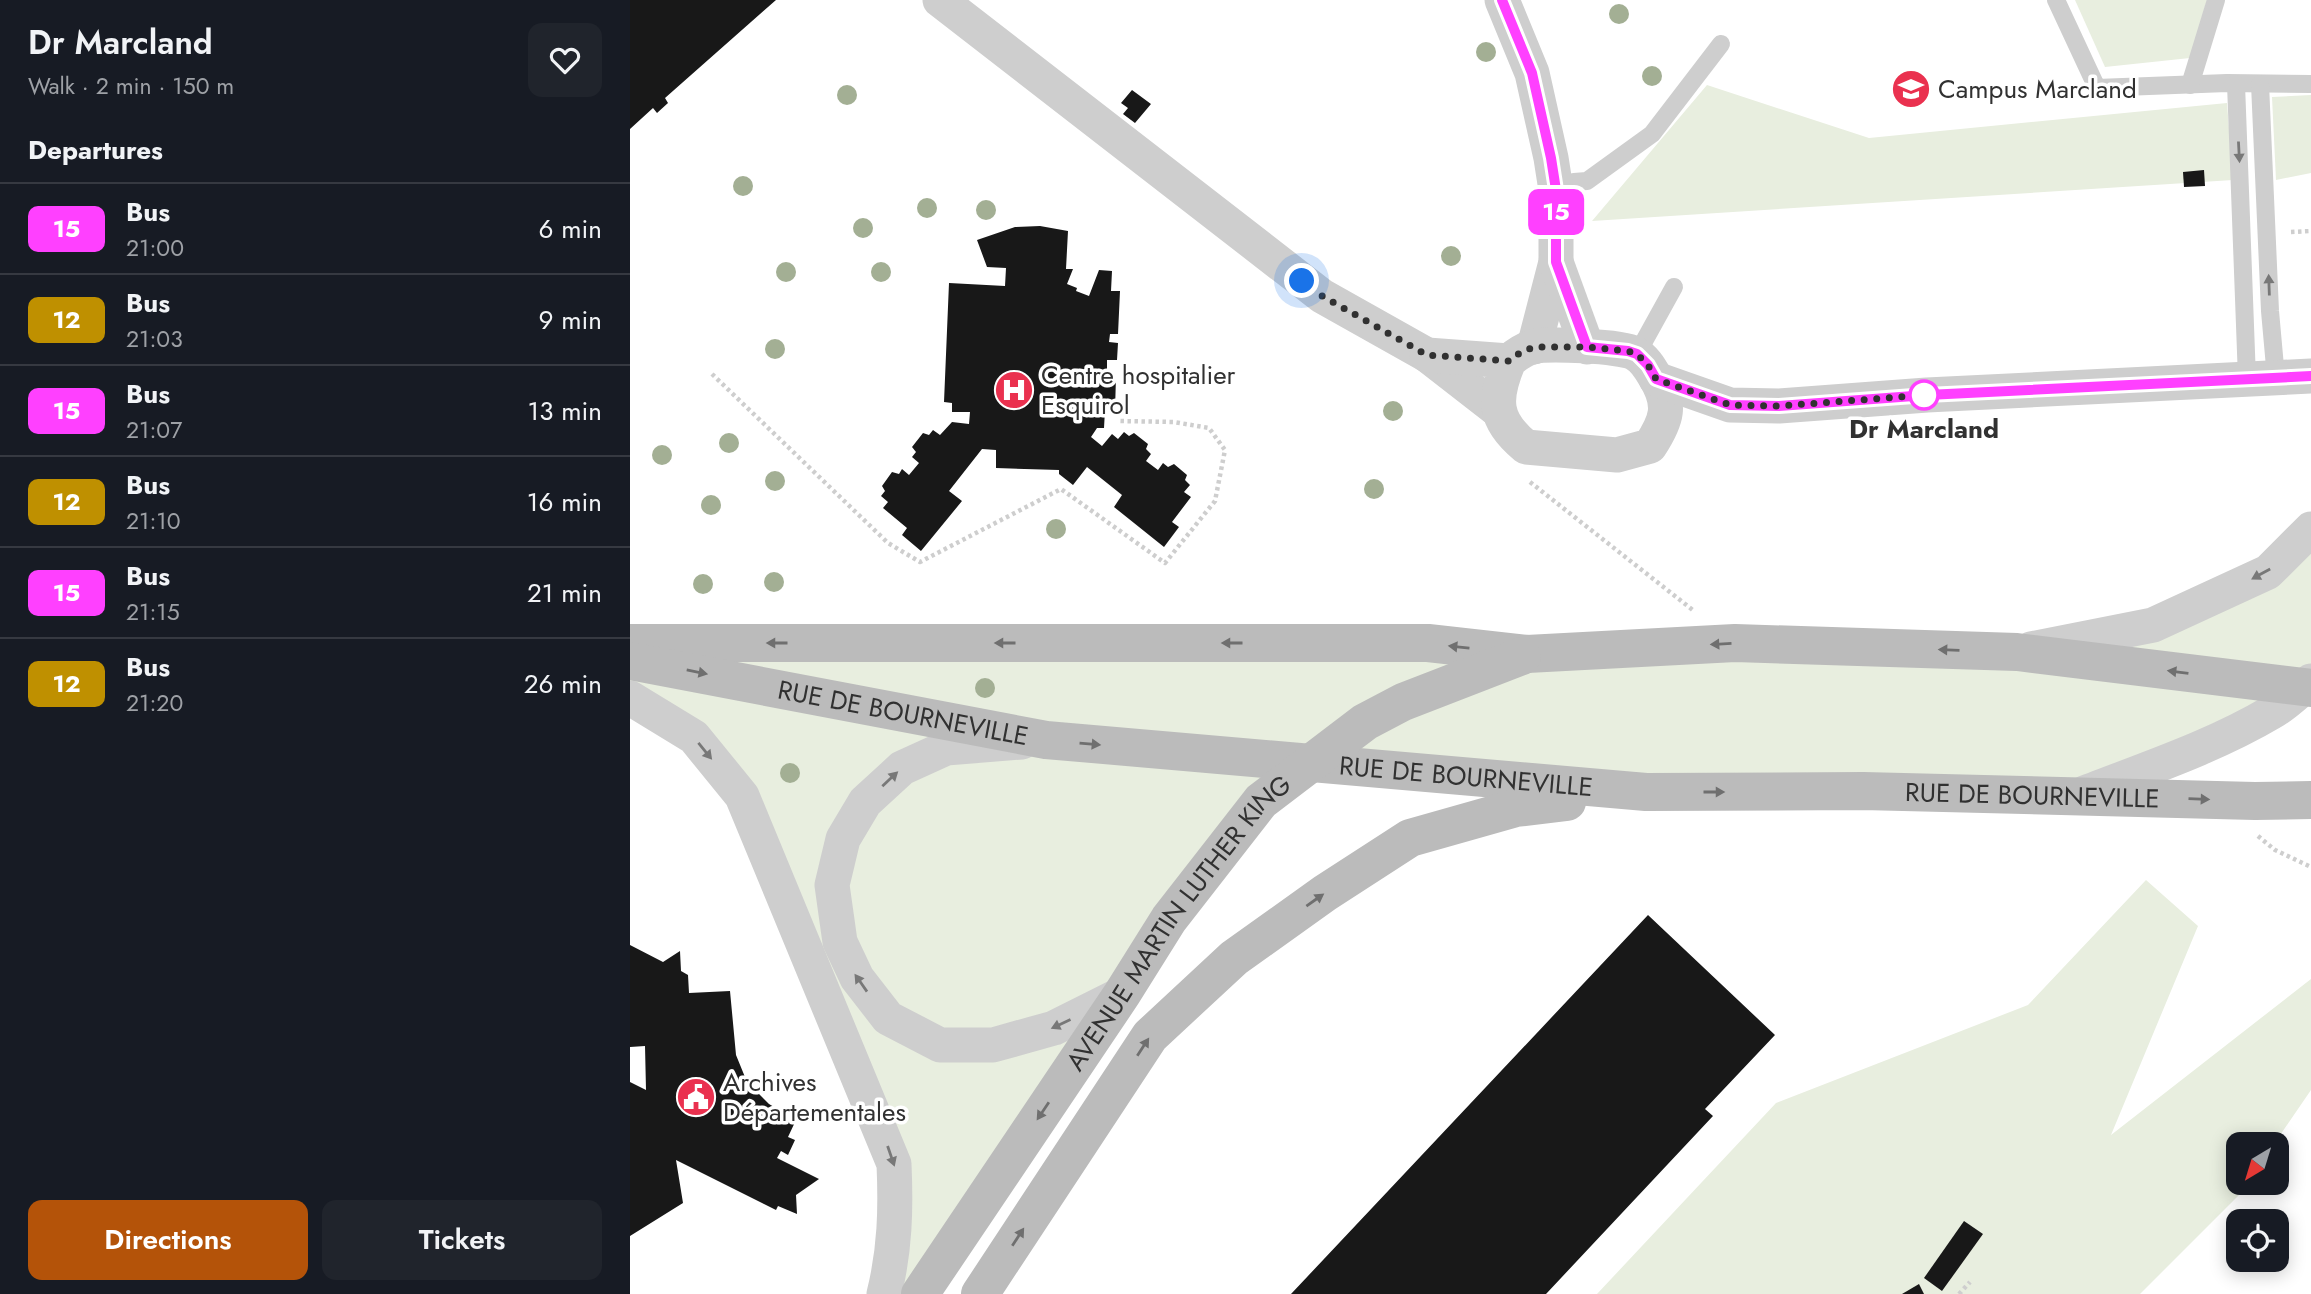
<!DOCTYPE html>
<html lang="en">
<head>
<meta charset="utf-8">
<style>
  body { margin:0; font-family:Jost,sans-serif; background:#20242c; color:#f1f3f6; height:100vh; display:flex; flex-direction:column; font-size:26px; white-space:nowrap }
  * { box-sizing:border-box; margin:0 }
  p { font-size:23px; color:#9ea1a6 }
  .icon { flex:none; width:38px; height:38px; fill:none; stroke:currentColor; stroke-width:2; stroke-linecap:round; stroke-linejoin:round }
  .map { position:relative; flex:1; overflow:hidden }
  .panel { display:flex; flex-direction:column; background:#171b24; width:630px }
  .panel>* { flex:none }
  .badge { padding:0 14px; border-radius:10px; font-size:24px; line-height:46px }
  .needle { width:46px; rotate:218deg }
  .tools { position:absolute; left:1596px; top:1132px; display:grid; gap:14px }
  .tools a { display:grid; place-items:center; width:63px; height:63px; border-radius:14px; background:#171b24; box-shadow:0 4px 18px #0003; font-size:35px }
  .you { position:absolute; width:35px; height:35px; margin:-18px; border:5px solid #fff; border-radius:50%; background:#1a73e8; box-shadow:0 0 0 10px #1a73e833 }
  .map>.badge { position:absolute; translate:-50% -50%; box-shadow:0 0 0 4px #fff }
  h2 { padding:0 28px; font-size:26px; line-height:63px }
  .round { display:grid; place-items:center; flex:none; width:74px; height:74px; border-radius:14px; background:#20242c }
  .overview { display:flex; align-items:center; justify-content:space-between; height:119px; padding:0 28px }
  h1 { font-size:33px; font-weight:600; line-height:52px }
  .cta { display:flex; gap:14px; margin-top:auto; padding:14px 28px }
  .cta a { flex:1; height:80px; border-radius:14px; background:#b45309; color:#fff; font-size:28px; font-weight:600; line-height:80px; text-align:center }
  .cta a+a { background:#20242c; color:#f1f3f6 }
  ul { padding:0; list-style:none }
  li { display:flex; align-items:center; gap:21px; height:91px; padding:0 28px; border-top:2px solid #363941 }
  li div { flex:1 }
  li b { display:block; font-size:26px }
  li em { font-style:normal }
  li .badge { min-width:77px; font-weight:700; text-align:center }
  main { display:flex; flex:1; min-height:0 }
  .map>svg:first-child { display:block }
  .green { fill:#e8eedf }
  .building { fill:#181818 }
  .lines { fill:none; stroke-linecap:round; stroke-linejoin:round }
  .path { stroke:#cecece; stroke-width:4.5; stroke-dasharray:3.5 3.5; stroke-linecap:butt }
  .lane { stroke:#cecece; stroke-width:18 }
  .street { stroke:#cecece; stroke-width:35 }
  .secondary { stroke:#bbb; stroke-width:38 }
  .tree { fill:#a3af94 }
  .oneway { fill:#787878 }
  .oneway2 { fill:#6f6f6f }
  .line-casing { stroke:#fff; stroke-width:16 }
  .line { stroke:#ff40ff; stroke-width:10 }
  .walk { stroke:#313131; stroke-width:7; stroke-dasharray:0 12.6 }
  .stop-dot { fill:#fff; stroke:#ff40ff; stroke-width:3.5 }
  .labels { text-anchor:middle; stroke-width:7; stroke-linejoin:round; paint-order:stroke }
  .poi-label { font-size:26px; fill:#313131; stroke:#fff; text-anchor:start }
  .stop-label { font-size:26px; font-weight:bold; fill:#313131; stroke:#fff }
  .street-label { font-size:26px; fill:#313131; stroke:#fff }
</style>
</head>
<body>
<main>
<section class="panel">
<div class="overview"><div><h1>Dr Marcland</h1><p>Walk · 2 min · 150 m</p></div><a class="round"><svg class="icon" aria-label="heart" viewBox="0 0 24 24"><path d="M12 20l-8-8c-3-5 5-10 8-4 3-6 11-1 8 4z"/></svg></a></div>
<h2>Departures</h2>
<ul>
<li><span class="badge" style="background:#ff40ff;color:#fff">15</span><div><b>Bus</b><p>21:00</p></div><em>6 min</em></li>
<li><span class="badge" style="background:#bf9000;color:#fff">12</span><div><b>Bus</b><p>21:03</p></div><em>9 min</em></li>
<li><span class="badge" style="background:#ff40ff;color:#fff">15</span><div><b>Bus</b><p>21:07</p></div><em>13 min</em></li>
<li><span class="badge" style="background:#bf9000;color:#fff">12</span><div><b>Bus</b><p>21:10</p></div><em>16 min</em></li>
<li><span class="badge" style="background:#ff40ff;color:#fff">15</span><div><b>Bus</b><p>21:15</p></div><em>21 min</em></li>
<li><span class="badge" style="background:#bf9000;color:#fff">12</span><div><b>Bus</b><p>21:20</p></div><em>26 min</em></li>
</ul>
<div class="cta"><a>Directions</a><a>Tickets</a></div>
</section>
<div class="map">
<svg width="1681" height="1294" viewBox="0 0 1681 1294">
  <rect width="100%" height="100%" fill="#fff"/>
  <!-- green -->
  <g class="green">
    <polygon points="1445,0 1577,0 1560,58 1475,67"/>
    <polygon points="1077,85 1239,138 1597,103 1603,180 962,221"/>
    <polygon points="1681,95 1681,173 1646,180 1642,97"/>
    <polygon points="1681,529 1681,683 1452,794 1233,791 683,755 631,801 290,1294 254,1294 266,1216 112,796 0,698 0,643 1387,652 1523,625"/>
    <polygon points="1516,880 1568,926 1481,1135 1681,979 1681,1090 1644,1144 1608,1144 1608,1183 1619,1183 1613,1191 1510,1294 967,1294 1146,1103 1398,1005"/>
  </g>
  <!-- building -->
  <g class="building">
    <polygon points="0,0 146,0 35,98 38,103 27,113 23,108 0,129"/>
    <polygon points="502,90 521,104 505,123 493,114 498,108 491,103"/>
    <polygon points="1574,170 1575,186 1554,187 1553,172"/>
    <polygon points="410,226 438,231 436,269 443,269 437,284 447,288 446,291 459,296 469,270 482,271 481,291 490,291 488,334 480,334 479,342 488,343 487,360 477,360 477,376 486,376 485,411 475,410 474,428 467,428 461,437 472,446 482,434 488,439 494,432 499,436 504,433 518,444 516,449 521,454 516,461 528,470 533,463 538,467 544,464 557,475 555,480 560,485 554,492 561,497 542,522 549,527 534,547 484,507 492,495 457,467 443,485 429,474 429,470 366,468 366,450 352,449 319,491 332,501 291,551 272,535 277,528 253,508 258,502 251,496 255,491 252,486 262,472 269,474 272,469 279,475 289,463 282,457 286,452 282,447 293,433 299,435 303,430 310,435 322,422 339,424 340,412 322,412 322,403 314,402 319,283 375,286 376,268 357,267 347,240 385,227"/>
    <polygon points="1018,915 1145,1035 1075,1109 1083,1116 916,1294 661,1294"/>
    <polygon points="0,945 33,962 50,951 51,971 58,975 59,993 100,991 106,1055 117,1082 139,1104 166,1120 158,1137 165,1140 158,1155 151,1151 147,1158 189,1179 166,1195 167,1214 148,1206 146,1210 46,1160 53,1203 0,1236 0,1082 16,1090 15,1046 0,1047"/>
    <polygon points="1334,1221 1353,1234 1312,1291 1294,1278"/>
    <polygon points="1289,1284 1294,1294 1272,1294"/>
  </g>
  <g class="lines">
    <!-- path -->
    <g class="path">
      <polyline points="1661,232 1681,231"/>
      <polyline points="82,374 258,543 290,562 431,489 535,563 585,501 595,450 579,428 544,422 490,421"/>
      <polyline points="900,482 1064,611"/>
      <polyline points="1628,836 1645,850 1681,867"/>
      <polyline points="1329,1294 1340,1282"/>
    </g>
    <!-- lane -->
    <g class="lane">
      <polyline points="1426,0 1467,88 1597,83 1681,84"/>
      <polyline points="1606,84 1617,379"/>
      <polyline points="1630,84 1640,311 1646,378"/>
      <polyline points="1560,85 1586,0"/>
      <polyline points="926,190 944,182 957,181 1022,134 1091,44"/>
      <polyline points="1007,354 1044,287"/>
    </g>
    <!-- street -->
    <g class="street">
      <polyline points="310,0 692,296 797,355 869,411"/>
      <polyline points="872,0 902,73 921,158 926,190 926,262 904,347"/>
      <polyline points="926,262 957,347"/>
      <path d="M797 355 879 361C886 355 893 350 902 347 917 343 991 346 1004 353 1014 358 1020 368 1025 377 1042 405 1037 420 1020 446L987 455 896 447C863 420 863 399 879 361"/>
      <polyline points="1026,379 1100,405 1149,406 1297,395 1681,376"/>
      <polyline points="1401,649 1523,625 1638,572 1681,529"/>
      <path d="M0 698 64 737 112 796 264 1164C266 1209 265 1250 254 1294"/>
      <polyline points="392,742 316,748 272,768 235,802 213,839 202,885 210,942 227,978 258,1018 310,1045 363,1045 424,1028 492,994"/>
      <path d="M1452 794C1516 769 1583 747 1642 712 1656 704 1669 691 1681 681"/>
    </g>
    <!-- secondary -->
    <g class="secondary">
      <polyline points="2,643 798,643 897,654 1105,643 1387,652 1681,688"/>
      <path id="s1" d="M0 661 416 740 1016 792 1233 791 1625 801 1681 800"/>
      <path id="s2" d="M290 1294 492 994 539 919 631 801 735 722 773 702 892 656"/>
      <polyline points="350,1294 520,1036 604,958 695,893 780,838 886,808 937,802"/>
    </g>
  </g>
  <!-- trees -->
  <g class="tree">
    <circle cx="989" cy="14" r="10"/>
    <circle cx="856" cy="52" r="10"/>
    <circle cx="1022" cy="76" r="10"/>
    <circle cx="217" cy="95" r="10"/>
    <circle cx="113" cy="186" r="10"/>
    <circle cx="297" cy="208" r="10"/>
    <circle cx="356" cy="210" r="10"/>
    <circle cx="233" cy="228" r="10"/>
    <circle cx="821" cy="256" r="10"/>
    <circle cx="156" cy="272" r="10"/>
    <circle cx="251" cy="272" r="10"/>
    <circle cx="145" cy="349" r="10"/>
    <circle cx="763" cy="411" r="10"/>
    <circle cx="99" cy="443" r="10"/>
    <circle cx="32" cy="455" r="10"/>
    <circle cx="145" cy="481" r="10"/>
    <circle cx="744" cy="489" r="10"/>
    <circle cx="81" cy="505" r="10"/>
    <circle cx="426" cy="529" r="10"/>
    <circle cx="144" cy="582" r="10"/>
    <circle cx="73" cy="584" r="10"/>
    <circle cx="355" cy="688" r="10"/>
    <circle cx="160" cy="773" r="10"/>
  </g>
  <!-- one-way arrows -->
  <defs><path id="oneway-solid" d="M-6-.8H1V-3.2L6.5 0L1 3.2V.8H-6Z" transform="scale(1.75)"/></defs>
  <g class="oneway">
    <use href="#oneway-solid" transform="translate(1609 152) rotate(87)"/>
    <use href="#oneway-solid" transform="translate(1639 285) rotate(-92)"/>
    <use href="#oneway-solid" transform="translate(1631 574) rotate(151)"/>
    <use href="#oneway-solid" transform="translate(75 751) rotate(51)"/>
    <use href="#oneway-solid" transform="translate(260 779) rotate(-43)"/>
    <use href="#oneway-solid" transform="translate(231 983) rotate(-125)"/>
    <use href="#oneway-solid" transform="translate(431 1024) rotate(155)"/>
    <use href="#oneway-solid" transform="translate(261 1156) rotate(71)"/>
  </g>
  <g class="oneway2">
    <use href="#oneway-solid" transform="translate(147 643) rotate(-180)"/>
    <use href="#oneway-solid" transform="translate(375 643) rotate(-180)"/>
    <use href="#oneway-solid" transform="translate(602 643) rotate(-180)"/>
    <use href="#oneway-solid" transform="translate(1091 644) rotate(177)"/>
    <use href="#oneway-solid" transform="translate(829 647) rotate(-174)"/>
    <use href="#oneway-solid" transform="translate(1319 650) rotate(-178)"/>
    <use href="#oneway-solid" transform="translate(67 672) rotate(11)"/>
    <use href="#oneway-solid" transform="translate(1548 672) rotate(-173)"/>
    <use href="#oneway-solid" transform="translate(460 744) rotate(5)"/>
    <use href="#oneway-solid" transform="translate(1084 792)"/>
    <use href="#oneway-solid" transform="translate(1569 799) rotate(2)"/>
    <use href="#oneway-solid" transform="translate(685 900) rotate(-35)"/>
    <use href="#oneway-solid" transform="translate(513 1047) rotate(-57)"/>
    <use href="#oneway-solid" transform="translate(413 1111) rotate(124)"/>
    <use href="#oneway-solid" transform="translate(388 1237) rotate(-57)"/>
  </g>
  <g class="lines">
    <!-- line casing -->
    <g class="line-casing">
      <polyline id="line" points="872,0 902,73 921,158 926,190 926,262 957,347 998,351 1007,354 1018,365 1026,379 1100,405 1149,406 1297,395 1681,376"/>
    </g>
    <!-- line -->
    <use href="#line" class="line"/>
    <!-- walk -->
    <polyline class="walk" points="672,281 692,296 797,355 879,361 891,352 904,347 957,347 998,351 1007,354 1018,365 1026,379 1100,405 1149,406 1297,395 1294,395"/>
  </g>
  <!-- icons -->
  <defs>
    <g id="university-disc" transform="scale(2.0125)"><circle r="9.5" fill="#ea314f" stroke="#fff"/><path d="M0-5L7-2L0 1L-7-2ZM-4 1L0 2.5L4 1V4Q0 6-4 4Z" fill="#fff"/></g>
    <g id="hospital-disc" transform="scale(2.0125)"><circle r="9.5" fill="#ea314f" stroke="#fff"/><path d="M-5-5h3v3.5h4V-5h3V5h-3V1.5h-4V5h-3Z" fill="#fff"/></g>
    <g id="civic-disc" transform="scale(2.0125)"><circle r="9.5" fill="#ea314f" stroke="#fff"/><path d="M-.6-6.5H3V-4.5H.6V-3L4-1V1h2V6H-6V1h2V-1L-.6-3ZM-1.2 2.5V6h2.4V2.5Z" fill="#fff"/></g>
  </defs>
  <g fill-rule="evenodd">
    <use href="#university-disc" x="1281" y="89"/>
    <use href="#hospital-disc" x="384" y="390"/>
    <use href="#civic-disc" x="66" y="1097"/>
  </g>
  <!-- markers -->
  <circle class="stop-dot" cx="1294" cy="395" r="14"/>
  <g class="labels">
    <!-- poi labels -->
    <g class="poi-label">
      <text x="1308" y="98">Campus Marcland</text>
      <text x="411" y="384">Centre hospitalier<tspan x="411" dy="30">Esquirol</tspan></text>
      <text x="93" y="1091">Archives<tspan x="93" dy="30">Départementales</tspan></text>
    </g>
    <!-- stop labels -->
    <g class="stop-label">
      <text x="1294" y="438">Dr Marcland</text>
    </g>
    <!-- street labels -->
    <g class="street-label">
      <text dy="9" stroke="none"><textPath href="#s1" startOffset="278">RUE DE BOURNEVILLE</textPath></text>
      <text dy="9" stroke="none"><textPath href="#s1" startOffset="845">RUE DE BOURNEVILLE</textPath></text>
      <text dy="9" stroke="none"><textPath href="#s1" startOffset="1412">RUE DE BOURNEVILLE</textPath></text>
      <text dy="9" stroke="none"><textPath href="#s2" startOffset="453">AVENUE MARTIN LUTHER KING</textPath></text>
    </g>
  </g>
</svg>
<div class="tools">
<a><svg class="needle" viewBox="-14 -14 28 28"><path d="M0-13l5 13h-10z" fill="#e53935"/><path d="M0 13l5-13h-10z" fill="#9ea1a6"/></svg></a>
<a><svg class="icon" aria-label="locate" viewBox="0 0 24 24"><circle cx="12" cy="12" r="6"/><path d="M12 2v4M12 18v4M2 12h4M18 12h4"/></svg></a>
</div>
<div class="you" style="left:672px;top:281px"></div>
<b class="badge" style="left:926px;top:212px;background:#ff40ff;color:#fff">15</b>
</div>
</main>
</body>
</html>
